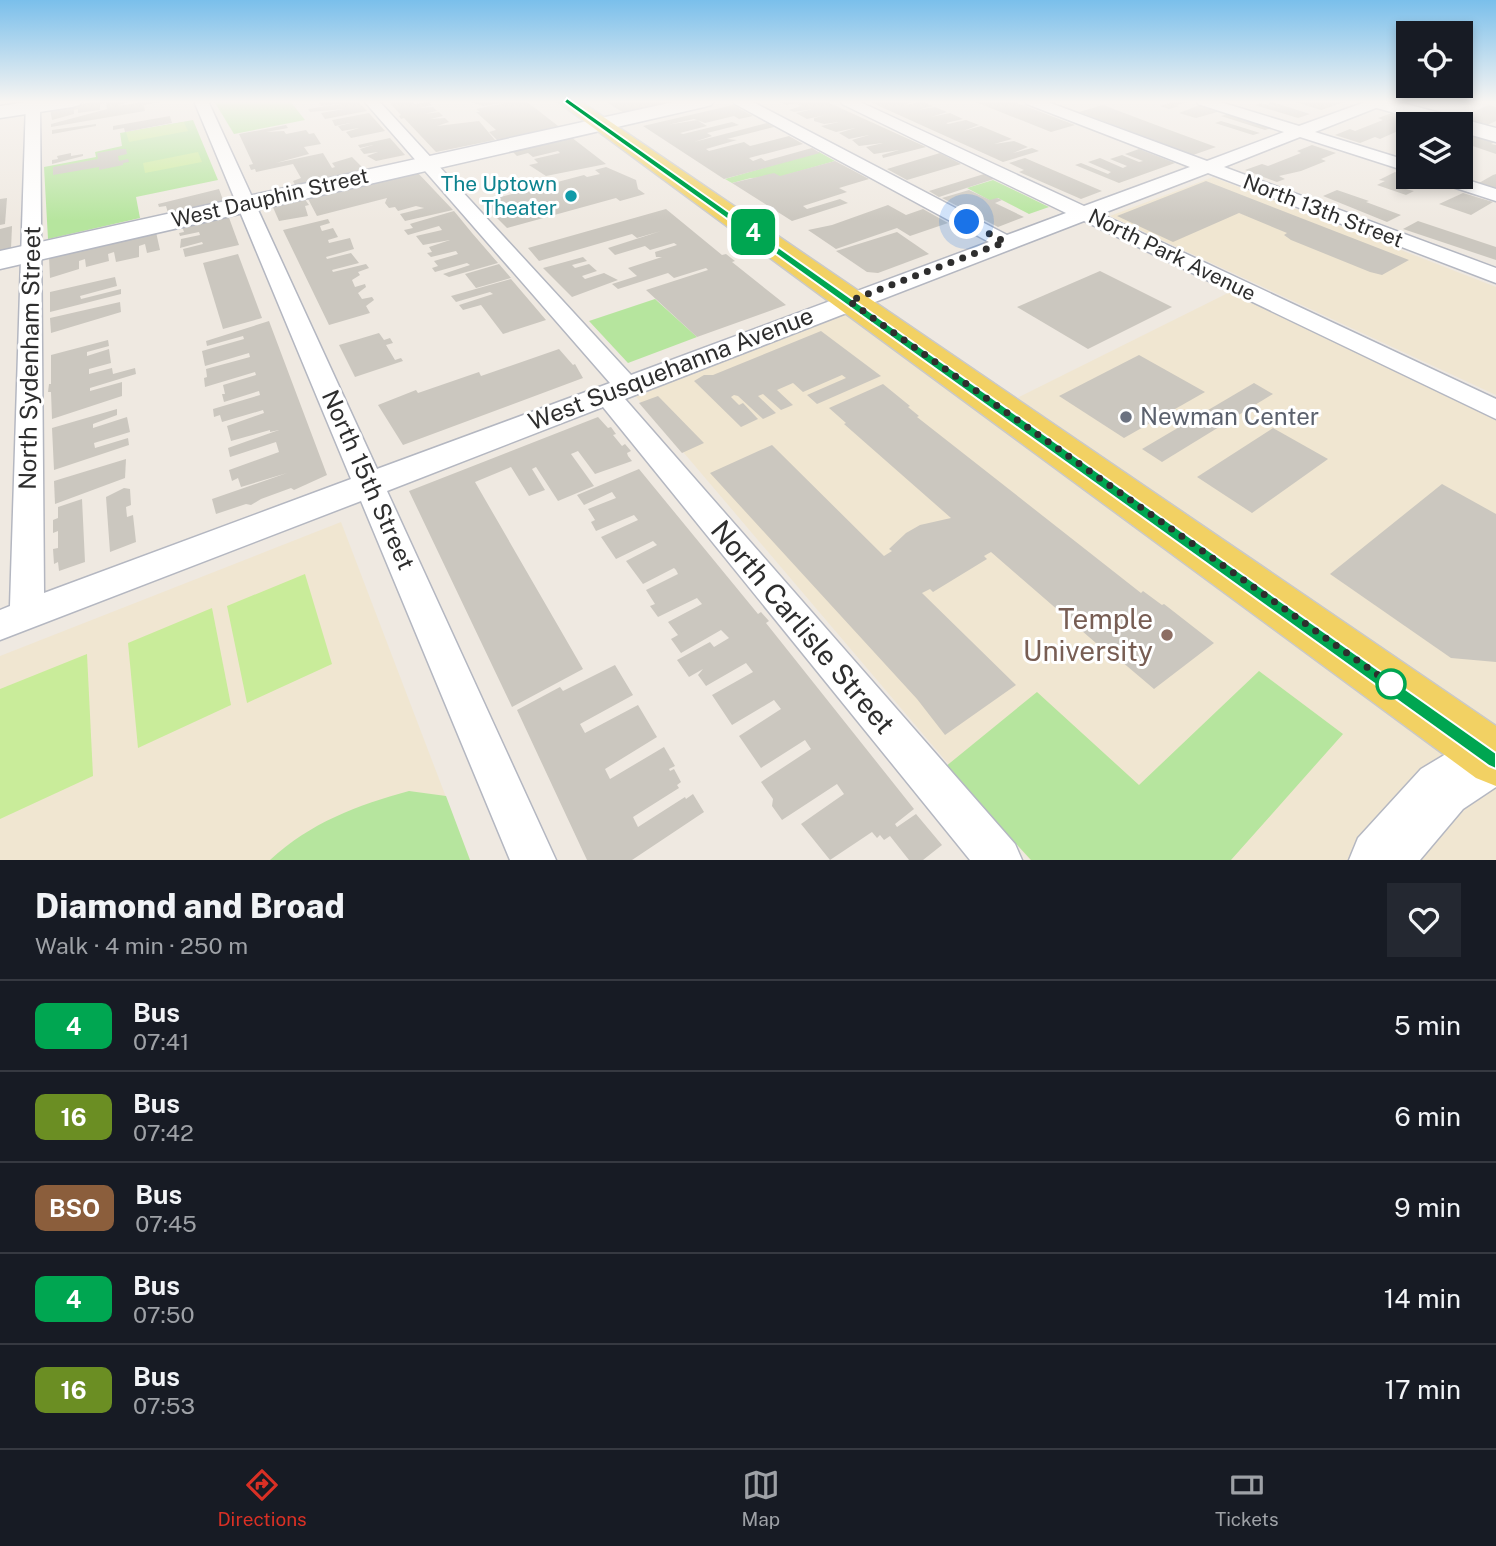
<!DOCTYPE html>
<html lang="en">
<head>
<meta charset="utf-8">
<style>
  body { margin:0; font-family:"Public Sans",sans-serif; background:#242831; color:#f1f3f6; height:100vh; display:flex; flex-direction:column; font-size:26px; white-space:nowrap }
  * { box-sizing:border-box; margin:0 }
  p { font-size:23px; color:#9ea1a6 }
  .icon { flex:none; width:38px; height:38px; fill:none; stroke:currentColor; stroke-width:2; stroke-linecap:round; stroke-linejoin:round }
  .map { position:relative; height:860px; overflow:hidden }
  .drawer { display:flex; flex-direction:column; background:#171b24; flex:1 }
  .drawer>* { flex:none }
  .badge { padding:0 14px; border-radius:10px; font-size:24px; line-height:46px }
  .controls { position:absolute; left:1396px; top:21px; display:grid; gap:14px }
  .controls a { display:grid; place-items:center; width:77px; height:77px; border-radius:0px; background:#171b24; box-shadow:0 4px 10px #0003; font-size:35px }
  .you { position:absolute; width:35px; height:35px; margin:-18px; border:5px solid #fff; border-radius:50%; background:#1a73e8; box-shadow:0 0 0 10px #1a73e833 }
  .map>.badge { position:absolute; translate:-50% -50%; box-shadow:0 0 0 4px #fff }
  .round { display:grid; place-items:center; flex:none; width:74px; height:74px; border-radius:0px; background:#242831 }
  .head { display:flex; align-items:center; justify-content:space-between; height:119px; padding:0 35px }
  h1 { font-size:33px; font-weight:800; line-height:52px }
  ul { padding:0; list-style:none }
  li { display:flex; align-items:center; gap:21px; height:91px; padding:0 35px; border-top:2px solid #363941 }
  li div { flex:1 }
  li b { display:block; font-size:26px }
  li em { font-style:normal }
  li .badge { min-width:77px; font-weight:700; text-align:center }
  .menu { display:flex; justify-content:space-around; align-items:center; height:98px; border-top:2px solid #363941; background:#171b24; font-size:19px; color:#9ea1a6 }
  .menu a { display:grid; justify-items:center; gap:4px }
  .menu .on { color:#d93025 }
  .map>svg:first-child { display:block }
  .education { fill:#f0e6d1 }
  .green { fill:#b6e59e }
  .pitch { fill:#c9ec9a }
  .building { fill:#cbc7bf }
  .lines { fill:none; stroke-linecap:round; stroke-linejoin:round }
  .street-casing { stroke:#b4b7c1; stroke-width:3 }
  .secondary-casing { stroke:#b4b7c1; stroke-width:3 }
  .primary-casing { stroke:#c9c9c9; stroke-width:3 }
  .street { fill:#fff; fill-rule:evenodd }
  .secondary { fill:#fff; fill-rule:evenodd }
  .primary { fill:#f2d163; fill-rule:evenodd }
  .line { fill:#00a651; stroke:#fff; stroke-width:2 }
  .walk { stroke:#2e2e2e; stroke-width:7; stroke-dasharray:0 12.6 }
  .culture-dot { fill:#0f9aa8; stroke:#fff; stroke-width:2.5 }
  .worship-dot { fill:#6b7280; stroke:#fff; stroke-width:2.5 }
  .education-dot { fill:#8d6e63; stroke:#fff; stroke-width:2.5 }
  .stop-dot { fill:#fff; stroke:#00a651; stroke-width:3.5 }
  .labels { text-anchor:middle; stroke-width:6; stroke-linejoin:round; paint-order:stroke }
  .far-culture-label { font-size:21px; fill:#0d838f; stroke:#fff; text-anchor:end }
  .far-street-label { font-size:21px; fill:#2e2e2e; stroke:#fff }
  .street-label { font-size:24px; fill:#2e2e2e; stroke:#fff }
  .worship-label { font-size:24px; fill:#5b616d; stroke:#fff; text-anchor:start }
  .near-education-label { font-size:28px; fill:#785e54; stroke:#fff; text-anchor:end }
  .near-street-label { font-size:28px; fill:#2e2e2e; stroke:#fff }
</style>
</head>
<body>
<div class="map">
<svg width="1496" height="860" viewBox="0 0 1496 860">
  <rect width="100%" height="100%" fill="#efe9e1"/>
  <!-- education -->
  <g class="education">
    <polygon points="1213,177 1496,287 1496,395 1110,216"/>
    <polygon points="1240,287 1496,410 1496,860 1030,860 627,386 849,301 999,407"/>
    <polygon points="341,522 470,860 0,860 0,656"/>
  </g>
  <!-- green -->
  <g class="green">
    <polygon points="214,101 290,101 305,120 234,134"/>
    <polygon points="193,120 218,180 136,197 140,218 48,239 44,167 96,157 95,152 122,146 120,133"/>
    <polygon points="819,152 835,161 779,177 751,178 732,183 725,179"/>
    <polygon points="993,180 1049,207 1029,214 998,198 991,201 967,188"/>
    <polygon points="655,299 697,337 628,363 589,321"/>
    <polygon points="1259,671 1343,734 1231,860 1031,860 945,767 1037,692 1139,785"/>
    <path d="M409 791 446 796 470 860H270C310 823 357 805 409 791Z"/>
  </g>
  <!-- pitch -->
  <g class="pitch">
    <polygon points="184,122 188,131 129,142 126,132"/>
    <polygon points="198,152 202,162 145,173 143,163"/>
    <polygon points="305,574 332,664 247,703 227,606"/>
    <polygon points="212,608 231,705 138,748 128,643"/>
    <polygon points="87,654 93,776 0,819 0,689"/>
  </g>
  <!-- building -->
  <g class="building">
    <polygon points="99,101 131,101 117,106 149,101 162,102 144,105 145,111 51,127 51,124 107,109 106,103 100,104 100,110 78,113 78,109 74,110 74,114 52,120 50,109"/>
    <polygon points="318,101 358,101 367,111 325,119 321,113 344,109 310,112 308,109 340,104 321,106"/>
    <polygon points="388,101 411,101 414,104 436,101 429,103 432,105 418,108 433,107 437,111 424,114 439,112 443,116 430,119 445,118 449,122 437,126 479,121 495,140 436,152 404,118 401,119 399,116 401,115"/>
    <polygon points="476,101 526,101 562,129 497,140 489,132 496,130 476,112 480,112 476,109 505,103 483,106 470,102"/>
    <polygon points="605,101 671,101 671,102 624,113"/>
    <polygon points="777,101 825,101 926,147 883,158 882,155 899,150 874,154 866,147 883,143 859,146 852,140 869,135 849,139 839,133 855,128 836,132 825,128 821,126 839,122 824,124 814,121 814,118 826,115 807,119 796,113 813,109 794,112 789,110 801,106 796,104 801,103 786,105"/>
    <polygon points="868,101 913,101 906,105 922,101 933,106 917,110 935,107 947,112 931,117 950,113 963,119 946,123 948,124 966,120 979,125 963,131 981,126 1012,139 994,144 1014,141 1028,147 1013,153 1032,148 1039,151 1003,162"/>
    <polygon points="973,101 1012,101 1075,125 1051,132"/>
    <polygon points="1176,101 1194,101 1176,105 1179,106 1169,109 1160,106"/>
    <polygon points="1292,101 1348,101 1321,110"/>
    <polygon points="1272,102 1310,114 1298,118 1255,105 1260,103 1288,110 1267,104"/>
    <polygon points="733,105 753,116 739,119 734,116 705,123 694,119 667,125 697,120 707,126 680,133 683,134 732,122 739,125 707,133 712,136 694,142 767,123 774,127 727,139 737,140 706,149 709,151 744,142 750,146 789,136 803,144 749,158 753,161 761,158 765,161 812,148 820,153 724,179 643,126"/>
    <polygon points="1103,105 1156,125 1216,147 1193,155 1079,112"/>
    <polygon points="1200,105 1221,111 1196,118 1179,113"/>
    <polygon points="1489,105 1496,107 1496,121 1485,126 1458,118"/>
    <polygon points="369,113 385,131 351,138 346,132 359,128 342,131 338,126 355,122 335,126 332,120"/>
    <polygon points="1392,113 1416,120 1402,126 1407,127 1380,139 1375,137 1360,143 1335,135 1350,129 1355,131 1383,120 1378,118"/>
    <polygon points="1228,114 1271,128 1265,130 1221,116"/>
    <polygon points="170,116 172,123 125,132 124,128 113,130 113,126"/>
    <polygon points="1221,121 1241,127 1260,133 1253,135 1215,123"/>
    <polygon points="96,124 96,126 52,134 52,130"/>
    <polygon points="286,125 288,128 266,132 284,131 286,134 306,130 309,134 314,133 321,144 304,147 309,154 276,163 323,153 332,168 335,167 332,163 352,157 365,170 300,185 295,185 293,181 301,178 293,164 256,172 255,169 251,170 249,165 253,164 239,134"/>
    <polygon points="1461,133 1495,142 1491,144 1496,145 1496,154 1461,142"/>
    <polygon points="571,137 606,164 546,176 529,165 538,163 534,159 560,153 558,151 533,157 528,153 517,156 512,151"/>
    <polygon points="390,138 405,155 376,161 367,156 378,152 364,154 360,149 373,145 360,148 358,145"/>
    <polygon points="1312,145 1336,153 1321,159 1326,161 1301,171 1279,176 1285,179 1277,182 1245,170 1262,164 1268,166 1301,153 1297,151"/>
    <polygon points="120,149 126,149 127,154 118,156 119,161 128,159 129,162 123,163 123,165 99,170 99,167 53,175 53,167 98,159 97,153"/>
    <polygon points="1139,149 1175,163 1119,183 1075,165 1081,163 1108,174 1111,172 1088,162 1100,158 1123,168 1127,166 1110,159 1122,155 1139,162 1143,161 1125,154"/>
    <polygon points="71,153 71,156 83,154 83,156 52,164 52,160 58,159 57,156"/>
    <polygon points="940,153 961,164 907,180 887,169"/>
    <polygon points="1025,158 1102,191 1081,199 1019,172 1024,170 1009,163"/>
    <polygon points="835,161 869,179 839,188 847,192 803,206 807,209 840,199 848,203 792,221 732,183 774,173 780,176"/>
    <polygon points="606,167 636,180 638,189 645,194 620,201 616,198 507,228 481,202 584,175 587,177 600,174 595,170"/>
    <polygon points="417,172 453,210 405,221 400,214 424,208 416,206 398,211 395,207 389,208 385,203 387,198 317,216 307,197"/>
    <polygon points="1395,172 1421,181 1406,189 1414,191 1406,195 1377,185 1385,181 1379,180"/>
    <polygon points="984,174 994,179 939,197 929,191"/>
    <polygon points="1496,174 1496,188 1479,183 1493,175"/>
    <polygon points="1206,181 1409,260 1382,275 1370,272 1291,240 1284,235 1287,233 1239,213 1173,242 1117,216"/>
    <polygon points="219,189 223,200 218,203 172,213 168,213 166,206 159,207 158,204"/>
    <polygon points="969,190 990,200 997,198 1002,200 995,203 1024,217 998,227 942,198"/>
    <polygon points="1337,190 1369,201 1366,202 1401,215 1387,222 1323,196"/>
    <polygon points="1463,193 1493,202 1471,215 1439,204"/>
    <polygon points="7,198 5,224 0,225 0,199"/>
    <polygon points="304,198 309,205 305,206 308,216 279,221 272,205"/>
    <polygon points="888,205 906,215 923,209 948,223 910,236 897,228 836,249 808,230 832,225"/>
    <polygon points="666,209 722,255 726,254 735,261 732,262 786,305 697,337 646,290 708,270 706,268 674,278 668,273 618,289 612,284 637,276 628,268 662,257 656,257 655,252 677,245 674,243 650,250 645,246 615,255 608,248 661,231 637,238 632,234 539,261 528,248"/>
    <polygon points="454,211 472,233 498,263 449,277 443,274 470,265 467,263 435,272 432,268 438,266 434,261 458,254 456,251 431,257 427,253 432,252 429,247 450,240 423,245 416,236 442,230 439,226 408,235 404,230 413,228 410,224 413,223"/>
    <polygon points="228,215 239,245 185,257 183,249 203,244 202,242 180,248 181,239 200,235 199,232 180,236 179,233 184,232 182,226"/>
    <polygon points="328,219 330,223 320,226 321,229 322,231 333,228 338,237 328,240 329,243 350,238 354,249 326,257 327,259 351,253 359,263 332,270 333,272 366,264 369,268 358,272 360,275 352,280 355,287 365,284 366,287 358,293 362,299 372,297 374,300 366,306 370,313 329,325 283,230"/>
    <polygon points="1418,221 1496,247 1496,260 1403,229"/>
    <polygon points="12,226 11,249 0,252 0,229"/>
    <polygon points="156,232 160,250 147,253 145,244 139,246 139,257 116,262 114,252 108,254 109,261 86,267 85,259 79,261 79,269 50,278 49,257"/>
    <polygon points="897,232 929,254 878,273 867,272 836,251"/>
    <polygon points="238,254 262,318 223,329 203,263"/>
    <polygon points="583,257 587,261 572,265 575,268 589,264 597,271 582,276 585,279 604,273 618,280 572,297 543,268"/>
    <polygon points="499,264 511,278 476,288 465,274"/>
    <polygon points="1100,271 1172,307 1088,349 1017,307"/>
    <polygon points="115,277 117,286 80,296 81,299 121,289 121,294 50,312 50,292"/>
    <polygon points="511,279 546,320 503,334 481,305 463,310 459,305 493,294 490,292 456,302 451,296"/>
    <polygon points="120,302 121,312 51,333 50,318"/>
    <polygon points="269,321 327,475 294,490 291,488 261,499 251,505 246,504 216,514 212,499 287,473 241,487 238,478 232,481 229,470 279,452 276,442 230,457 228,448 279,430 270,432 270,430 231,441 227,426 264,413 263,410 222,422 220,415 214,417 213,409 260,395 259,391 224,402 222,394 225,394 223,385 256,375 255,372 205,387 204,378 207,377 206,369 250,357 249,353 205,366 202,351 244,339 243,336 207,346 206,341"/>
    <polygon points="821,331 881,376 817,404 807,395 846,378 842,375 803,392 793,383 777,390 793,405 781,410 763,394 758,396 776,413 763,419 738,396 734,395 731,397 739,405 743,403 758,419 741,427 694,381 704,375 713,375"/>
    <polygon points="379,333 384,340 390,338 393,343 386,345 395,360 401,358 403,361 355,377 339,345"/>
    <polygon points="108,340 109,346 87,352 87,356 109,349 111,363 89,369 89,374 112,368 113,374 135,368 136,374 90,388 90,391 122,382 122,396 52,419 51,392 48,392 49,384 51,384 51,355"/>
    <polygon points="559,349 573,365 575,364 583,378 403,445 378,405 416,390 418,393 479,372 481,376"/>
    <polygon points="1139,355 1205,392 1124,438 1059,396"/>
    <polygon points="1254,383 1273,394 1162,462 1142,449"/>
    <polygon points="883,384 910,406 908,407 919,416 917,417 1141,593 1143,591 1162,605 1164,604 1214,643 1154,689 1121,661 1119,663 991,552 984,556 987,559 933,592 930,589 922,593 1016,685 945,735 917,699 710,473 772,445 884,556 892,551 889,549 906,533 920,525 951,518 844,424 846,423 829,408"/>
    <polygon points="658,396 704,443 682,453 639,403"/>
    <polygon points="117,409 117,415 93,424 93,428 127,417 130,432 94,443 95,448 128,438 129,445 54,470 52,428"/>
    <polygon points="598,417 608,428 611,427 616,434 613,435 622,446 625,444 631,451 627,453 628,456 632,461 595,474 578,451 571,454 594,486 558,501 536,467 532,469 545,490 529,496 511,467 475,482 583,669 512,707 409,491"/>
    <polygon points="1273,428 1328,459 1252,513 1197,477"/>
    <polygon points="126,459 125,478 55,504 54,481"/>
    <polygon points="639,469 758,614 761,612 769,621 766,623 914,809 895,824 897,827 916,814 942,845 923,860 909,860 890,836 884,840 880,835 877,838 872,832 830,860 801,824 844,794 837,784 782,820 772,806 773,799 761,782 811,749 805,740 761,768 739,736 781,709 774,700 732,725 712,695 753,672 746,663 706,686 698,675 703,669 689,677 677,660 710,642 714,647 729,638 721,630 681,653 671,639 678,635 668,622 702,604 697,598 658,617 650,606 655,604 646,590 678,574 676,570 674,568 643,584 626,561 657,545 653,541 616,559 601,537 638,520 634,515 596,531 591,522 595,520 588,509 616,498 612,492 584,505 577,495"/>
    <polygon points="1442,484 1496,514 1496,662 1451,658 1330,574"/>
    <polygon points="124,488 130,489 131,505 126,507 127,517 133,515 136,542 110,552 106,497"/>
    <polygon points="82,499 85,562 59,571 58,562 54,564 53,549 58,548 58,531 53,533 53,520 58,518 58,507"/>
    <polygon points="615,665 633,695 580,724 585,733 638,705 657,737 605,769 610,779 664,747 675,766 669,769 670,771 674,769 681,782 677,785 679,788 633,817 638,827 685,797 686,799 693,794 704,812 632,860 587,860 517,710 560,687 563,691"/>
  </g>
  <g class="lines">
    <!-- street casing -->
    <g class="street-casing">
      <g id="street">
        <polygon points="26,101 40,101 44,593 351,479 194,101 208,101 377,469 610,383 364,101 379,101 631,375 989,242 735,104 733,101 751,101 1007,235 1066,213 842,104 840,101 858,101 1084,206 1190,167 1027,104 1025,101 1045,101 1207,161 1284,132 1198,104 1196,101 1217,101 1299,126 1368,101 1388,101 1386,104 1315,132 1409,161 1409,172 1300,137 1224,167 1496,268 1496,283 1208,173 1101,214 1496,399 1496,419 1084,221 625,399 1015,844 1022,860 970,860 603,407 387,491 556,860 510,860 361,501 0,640 0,610 10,606"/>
        <polygon points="1431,177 1458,177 1496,189 1496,201 1434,181"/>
      </g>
    </g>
    <!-- secondary casing -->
    <g class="secondary-casing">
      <g id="secondary">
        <polygon points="34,101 82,101 79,105 72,107 0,118 0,106"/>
        <polygon points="678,101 714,101 711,105 704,107 0,269 0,251"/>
        <polygon points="1363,101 1395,101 1496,128 1496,142 1461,132 1461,124 1434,124 1366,105"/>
        <polygon points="1496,728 1496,787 1463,809 1420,860 1349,860 1358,838 1421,769 1476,736"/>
      </g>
    </g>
    <!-- primary casing -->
    <g class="primary-casing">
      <polygon id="primary" points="557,101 580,101 1496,726 1496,786 1476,778"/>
    </g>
    <!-- street -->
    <use href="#street" class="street"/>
    <!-- secondary -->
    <use href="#secondary" class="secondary"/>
    <!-- primary -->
    <use href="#primary" class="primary"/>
  </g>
  <!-- sky -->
  <linearGradient id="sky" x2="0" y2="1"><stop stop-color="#7abfeb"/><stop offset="0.46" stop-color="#f8f5f2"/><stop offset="1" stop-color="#f8f5f2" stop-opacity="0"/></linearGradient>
  <rect width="1496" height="221" fill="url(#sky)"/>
  <!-- line -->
  <polygon class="line" points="567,98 1496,753 1496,769 1489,766 564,102"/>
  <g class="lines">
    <!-- walk -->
    <polyline class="walk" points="967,222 1005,242 849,301 1395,687 1391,684"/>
  </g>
  <!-- markers -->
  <circle class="culture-dot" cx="571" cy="196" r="7"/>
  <circle class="worship-dot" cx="1126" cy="417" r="7"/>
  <circle class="education-dot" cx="1167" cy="635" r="7"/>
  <circle class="stop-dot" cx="1391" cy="684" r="14"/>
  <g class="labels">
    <!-- far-culture labels -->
    <g class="far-culture-label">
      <text x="557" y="191">The Uptown<tspan x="557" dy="24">Theater</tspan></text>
    </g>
    <!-- far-street labels -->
    <g class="far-street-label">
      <text transform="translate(270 198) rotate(-13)" y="7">West Dauphin Street</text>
      <text transform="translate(1323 211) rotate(21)" y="7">North 13th Street</text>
      <text transform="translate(1172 255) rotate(26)" y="7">North Park Avenue</text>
    </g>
    <!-- street labels -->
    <g class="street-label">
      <text transform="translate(30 358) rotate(-89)" y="8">North Sydenham Street</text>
      <text transform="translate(671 369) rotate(-21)" y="8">West Susquehanna Avenue</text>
      <text transform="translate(368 480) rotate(66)" y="8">North 15th Street</text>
    </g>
    <!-- worship labels -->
    <g class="worship-label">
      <text x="1140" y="425">Newman Center</text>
    </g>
    <!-- near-education labels -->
    <g class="near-education-label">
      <text x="1153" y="629">Temple<tspan x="1153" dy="32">University</tspan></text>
    </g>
    <!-- near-street labels -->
    <g class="near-street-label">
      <text transform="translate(803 627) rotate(50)" y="10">North Carlisle Street</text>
    </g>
  </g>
</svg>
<div class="controls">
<a><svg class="icon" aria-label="locate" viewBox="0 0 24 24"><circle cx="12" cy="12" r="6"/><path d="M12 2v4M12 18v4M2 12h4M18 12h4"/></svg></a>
<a><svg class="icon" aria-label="layers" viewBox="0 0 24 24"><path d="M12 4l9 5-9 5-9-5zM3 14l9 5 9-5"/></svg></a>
</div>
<div class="you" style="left:967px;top:222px"></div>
<b class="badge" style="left:753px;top:232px;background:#00a651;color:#fff">4</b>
</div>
<section class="drawer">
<div class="head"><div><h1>Diamond and Broad</h1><p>Walk · 4 min · 250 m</p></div><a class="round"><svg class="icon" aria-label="heart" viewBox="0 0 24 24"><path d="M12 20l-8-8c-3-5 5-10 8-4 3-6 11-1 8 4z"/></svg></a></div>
<ul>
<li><span class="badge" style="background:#00a651;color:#fff">4</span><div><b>Bus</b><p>07:41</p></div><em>5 min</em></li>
<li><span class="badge" style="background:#6b8e23;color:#fff">16</span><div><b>Bus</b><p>07:42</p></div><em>6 min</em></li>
<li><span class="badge" style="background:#8b5e3c;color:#fff">BSO</span><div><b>Bus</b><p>07:45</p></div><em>9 min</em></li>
<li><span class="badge" style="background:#00a651;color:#fff">4</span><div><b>Bus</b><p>07:50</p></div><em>14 min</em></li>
<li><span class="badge" style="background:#6b8e23;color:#fff">16</span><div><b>Bus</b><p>07:53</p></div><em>17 min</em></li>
</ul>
</section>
<nav class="menu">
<a class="on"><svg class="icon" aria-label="directions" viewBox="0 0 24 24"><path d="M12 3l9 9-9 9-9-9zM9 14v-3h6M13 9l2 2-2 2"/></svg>Directions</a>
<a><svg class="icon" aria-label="map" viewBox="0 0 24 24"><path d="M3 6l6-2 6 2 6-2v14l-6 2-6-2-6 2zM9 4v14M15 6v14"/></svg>Map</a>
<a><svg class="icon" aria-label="tickets" viewBox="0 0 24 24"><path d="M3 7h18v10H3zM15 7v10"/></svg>Tickets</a>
</nav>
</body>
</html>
